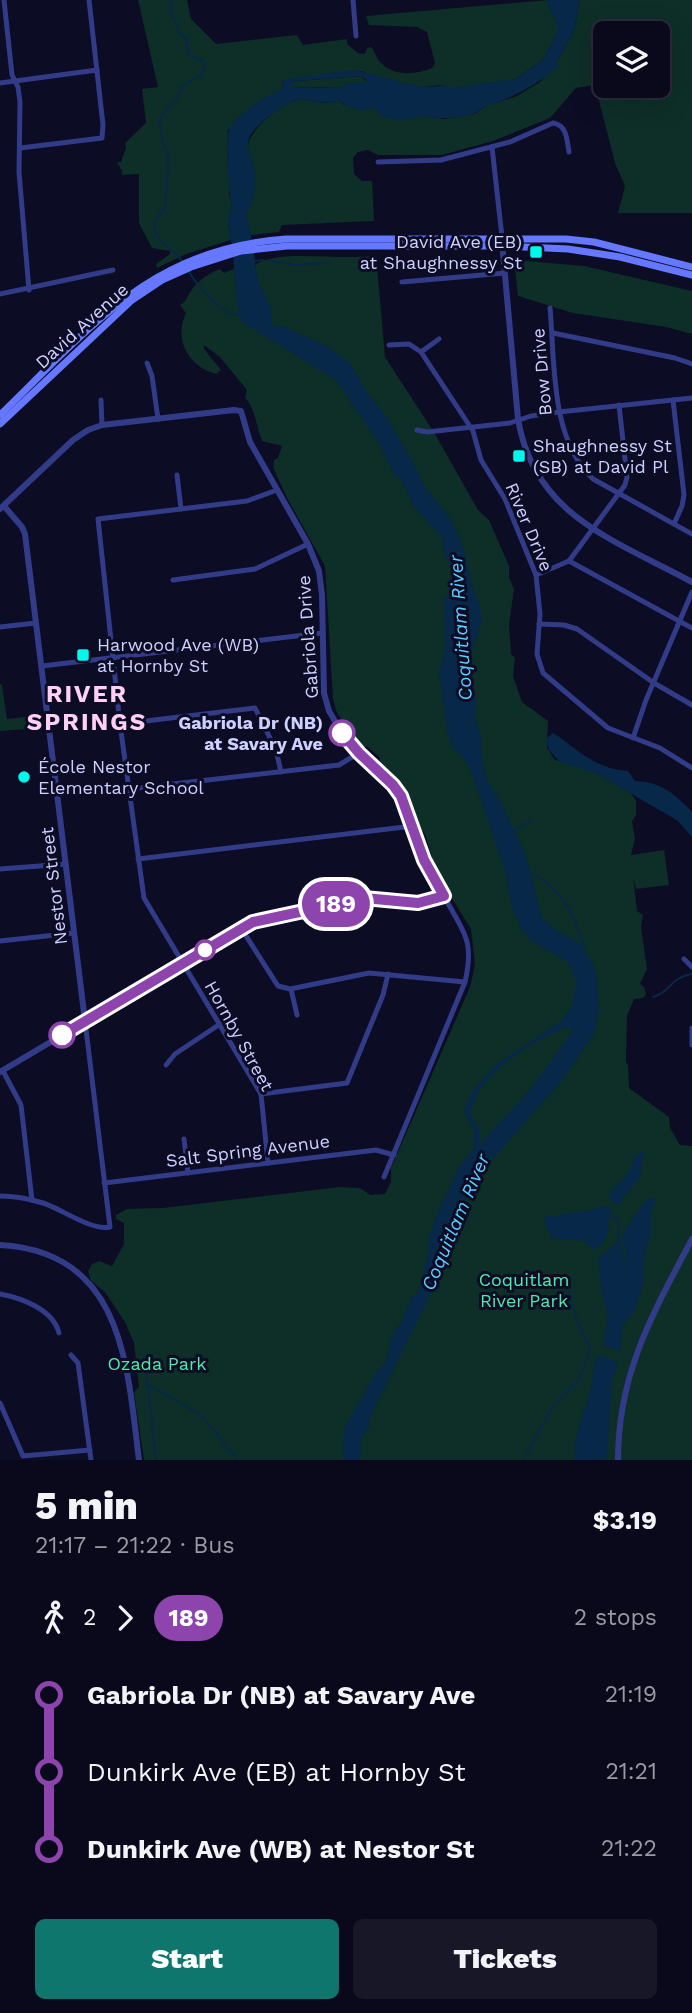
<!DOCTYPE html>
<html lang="en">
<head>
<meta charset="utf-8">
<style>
  body { margin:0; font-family:"Work Sans",sans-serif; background:#171728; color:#f1f3f6; height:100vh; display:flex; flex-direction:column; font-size:26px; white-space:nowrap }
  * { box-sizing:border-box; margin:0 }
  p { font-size:23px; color:#999aa3 }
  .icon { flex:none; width:38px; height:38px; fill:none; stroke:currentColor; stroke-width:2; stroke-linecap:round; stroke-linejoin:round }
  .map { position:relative; height:1460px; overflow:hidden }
  .drawer { display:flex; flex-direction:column; background:#09091b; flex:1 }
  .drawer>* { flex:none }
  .badge { padding:0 14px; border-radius:23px; font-size:24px; line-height:46px }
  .tools { position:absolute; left:593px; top:21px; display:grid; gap:14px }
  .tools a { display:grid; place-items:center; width:77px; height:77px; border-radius:10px; background:#09091b; box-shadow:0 7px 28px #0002,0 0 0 2px #292a3a; font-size:35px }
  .map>.badge { position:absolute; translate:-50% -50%; box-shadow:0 0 0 4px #fff }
  .legs { display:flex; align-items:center; gap:10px; height:77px; padding:0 35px; font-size:23px }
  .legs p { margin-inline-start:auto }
  .summary { display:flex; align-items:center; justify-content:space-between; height:119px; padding:0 35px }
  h1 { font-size:38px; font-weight:800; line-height:52px }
  .button { display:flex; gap:14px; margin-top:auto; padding:14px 35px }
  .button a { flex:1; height:80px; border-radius:10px; background:#0f766e; color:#fff; font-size:28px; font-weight:800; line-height:80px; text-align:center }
  .button a+a { background:#171728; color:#f1f3f6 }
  ul { padding:0 35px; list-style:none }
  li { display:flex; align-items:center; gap:24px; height:77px; font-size:26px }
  li i { display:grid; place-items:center; width:10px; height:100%; margin:0 9px; background:currentColor }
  li i::after { content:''; width:18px; height:18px; margin:-9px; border:5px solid; border-radius:50%; background:#09091b }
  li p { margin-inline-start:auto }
  li:first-child i { background:linear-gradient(#0000 50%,currentColor 0) }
  li:last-child i { background:linear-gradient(currentColor 50%,#0000 0) }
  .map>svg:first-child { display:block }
  .green { fill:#0e2e28; fill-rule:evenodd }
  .water { fill:#072848; fill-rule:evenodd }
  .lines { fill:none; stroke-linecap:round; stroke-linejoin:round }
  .stream { stroke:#072848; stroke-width:2 }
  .minor { stroke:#323b87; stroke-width:5 }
  .tertiary { stroke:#323b87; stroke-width:6 }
  .secondary { stroke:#6578ff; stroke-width:7 }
  .line-1-casing { stroke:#fff; stroke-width:16 }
  .line-1 { stroke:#8e44ad; stroke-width:10 }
  .poi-dot { fill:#00f9ed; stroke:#0c0c24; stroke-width:2.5 }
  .stop-1-dot { fill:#fff; stroke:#8e44ad; stroke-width:3.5 }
  .labels { text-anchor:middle; stroke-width:6; stroke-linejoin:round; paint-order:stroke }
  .poi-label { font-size:18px; fill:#ced0ff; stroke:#0c0c24; text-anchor:start }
  .street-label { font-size:18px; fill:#ced0ff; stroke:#0c0c24 }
  .stop-label { font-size:18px; font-weight:bold; fill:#ced0ff; stroke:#0c0c24; text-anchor:end }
  .park-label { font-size:18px; fill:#4febad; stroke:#0c0c24 }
  .water-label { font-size:19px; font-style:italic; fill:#5cccff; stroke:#0c0c24 }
  .district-label { font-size:24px; font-weight:bold; letter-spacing:2px; fill:#ffd0f5; stroke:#0c0c24 }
</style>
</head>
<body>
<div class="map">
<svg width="692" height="1460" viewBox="0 0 692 1460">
  <rect width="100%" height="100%" fill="#0c0c24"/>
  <!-- green -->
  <g class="green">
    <path d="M138 0H187L191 19 216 44 297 35 303 45 347 39V44L358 53 365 54 367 48 371 47C375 51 376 57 379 61 393 77 415 75 432 68L435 63 427 32 417 27 369 25 366 16 548 0V4L557 24V33L544 59 516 79 450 89 444 85 419 87 380 78 361 71 281 82 284 86 281 91 228 130 227 155 231 182 229 194 232 203 228 224 231 240 186 254 157 268 156 264 170 254V251L152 248 139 223V174L122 175V171L117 162H121L126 148 125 143 146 123 142 89 158 87Z"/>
    <path d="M580 0H692V213H618L625 186 615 163 595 85 576 88 550 118 493 141 442 155H378L368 150 358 152 353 158 354 174 362 181H372L374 221 282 225 279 232 251 235 245 214C253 203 256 181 254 167 252 160 247 154 248 147 248 131 281 103 297 100 311 98 326 107 339 100L344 105 375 106 378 109 444 119 474 114 486 106 517 96 540 82 557 61 574 31ZM606 33H658V86H606Z"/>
    <polygon points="360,76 368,82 365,84 348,83 341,88 292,87 292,82 297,81"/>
    <path d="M376 255 385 357 435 434 478 510 489 520 509 566V577L514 589 509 624 511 654 515 658 513 676 522 702 548 721 547 748 555 760 584 767 628 789 636 801V815L632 821 635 839 631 855 664 850 669 885 636 889 633 877 637 911 643 915 641 927 647 969 640 984 644 987 646 994 643 998 634 999 627 1016 626 1062 628 1065 629 1088 669 1117 670 1128 680 1145 692 1146V1460H144L134 1392 139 1387 134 1343 125 1322 105 1292 91 1281 88 1271 92 1264 99 1261 112 1266 124 1244V1223L116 1219V1215L127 1209 163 1208 340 1187 360 1188 370 1195 385 1194 391 1182V1168L470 987 475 965 471 929 437 874 425 834 417 823 411 802 396 778 380 762V758L368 747 361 746 337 713 333 699 325 566 287 498 273 467 274 460 278 458 282 446 262 441C256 426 255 407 245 398L247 390 220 357 204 345V349L221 370 216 374C189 367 173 340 186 313L180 305C187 301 186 298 191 291 196 282 210 272 220 269L224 273 234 269V275L256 269V264C284 248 340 262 376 255Z"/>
    <polygon points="514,260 584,266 692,291 692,334 666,327 573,313 518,296"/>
    <polygon points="0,684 2,685 7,719 41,715 43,728 0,731"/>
  </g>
  <!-- water -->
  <g class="water">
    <path d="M549 0H580L574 31 557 61 558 66C534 87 516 96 487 106 482 107 478 112 473 114 456 119 436 119 419 116 406 123 390 120 378 114L375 107C363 114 348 109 339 100 326 107 311 98 297 100 285 102 255 126 250 136 245 148 251 156 254 167 257 182 254 202 246 214L251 235 258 281 271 308 272 324 275 326H283L326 346 351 364 365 390 387 418 415 466 424 486 450 518 461 540 474 592 479 602 482 622 471 654V662L476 702 475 720 482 737 481 753 486 778 503 807 526 856 542 918 556 930 581 944 594 967 597 981 599 1008 594 1034 560 1083 488 1164 472 1186 453 1225 436 1283 369 1419 371 1424 362 1438 360 1460H343L344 1428 378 1370 385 1364 394 1331 400 1324 412 1297 418 1293 429 1248 428 1240 438 1211 460 1166 474 1148V1129L464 1111 472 1092 494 1066 561 1021 571 1008 577 982 568 962 530 940 520 927 512 906 504 868 473 776 466 762 453 747 447 731 439 672 445 649 444 599 448 594 451 568 445 555 441 536 413 506 402 481 393 472 380 445 336 380 242 322C234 299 235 277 233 253 232 243 229 232 228 222 228 215 233 208 231 201 229 187 224 140 230 128 236 115 267 94 281 90L284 86 281 81C298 78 348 68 363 72 390 78 415 91 444 85L450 88 516 79 544 59 557 33V24L547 3ZM360 76 367 80V82L348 83 341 88 292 87V82L297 81ZM567 1027 572 1028 570 1034C555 1057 538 1080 520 1101 507 1116 492 1129 480 1146V1131L470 1113C479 1074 531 1041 567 1027Z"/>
    <path d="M553 733C579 750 595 769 628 771L635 781C660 781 676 795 692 812V837L678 821 596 773 560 762 549 750 546 739Z"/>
    <polygon points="642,1152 645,1156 642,1161 640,1177 617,1206 608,1196 629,1172 636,1155"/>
    <polygon points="657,1198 651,1212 651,1232 644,1258 643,1286 633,1313 622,1327 620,1352 603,1345 608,1316 602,1292 598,1259 619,1240 623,1250 624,1277 626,1249 621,1239 631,1221 647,1199"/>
    <path d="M602 1206 611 1208C608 1224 611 1243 593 1250L585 1241 552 1238 544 1221 546 1215 554 1217C570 1210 586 1215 602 1206Z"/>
    <path d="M599 1355 619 1363 612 1379 607 1460H574C573 1430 589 1405 593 1376 594 1366 592 1364 599 1355Z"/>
  </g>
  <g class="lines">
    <!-- stream -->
    <g class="stream">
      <path d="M173 0 170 5 171 12 179 32 186 39 189 55 203 61 205 67 199 76 182 86C180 101 165 107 159 121L163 143 169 155 165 208 154 221C155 225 155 229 156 233 159 243 176 251 182 261"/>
      <polyline points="253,261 263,260"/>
      <polyline points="270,261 296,265 330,263"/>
      <path d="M189 272C199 288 222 316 241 315"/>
      <polyline points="512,832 532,820"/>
      <path d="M531 872C563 892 574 912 584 947"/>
      <path d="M653 997C671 992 669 978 692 974"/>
      <polyline points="610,1215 618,1219 619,1240"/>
      <polyline points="144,1354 156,1460"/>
      <polyline points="149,1385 201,1415 238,1460"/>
      <polyline points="523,1460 553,1406 580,1378 590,1349 575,1315 567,1281"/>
    </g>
    <!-- minor -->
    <g class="minor">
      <polyline points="4,0 12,75 18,87 20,102 19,172 29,290"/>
      <polyline points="353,0 356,36"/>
      <polyline points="0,83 97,70"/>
      <polyline points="492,147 502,237"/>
      <polyline points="20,148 102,138 103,125 89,0"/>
      <path d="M378 162 441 160 510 142 553 123C567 125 567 140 569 152"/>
      <polyline points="402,282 505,273"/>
      <polyline points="0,294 113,270"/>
      <path d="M550 308C555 363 550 439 593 479L692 534"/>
      <polyline points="553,333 675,358 692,364"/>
      <polyline points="389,345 409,344 421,352 473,431 481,460 505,499 536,575 540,614 537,654 543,673 608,728 660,748 692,768"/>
      <polyline points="421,352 439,339"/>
      <polyline points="147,363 152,376 158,419"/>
      <polyline points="101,400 102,425"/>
      <polyline points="673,400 684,495 682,506 674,524"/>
      <polyline points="417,430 427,432 510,423 531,416 559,412 692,398"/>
      <polyline points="177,475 181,509"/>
      <polyline points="569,561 692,628"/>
      <polyline points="536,575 569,561 625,485 627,477 619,405"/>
      <polyline points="173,580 255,569 308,544"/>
      <polyline points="539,624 564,625 577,629 654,683 692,705"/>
      <polyline points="0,627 36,623"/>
      <polyline points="42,666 322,633"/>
      <polyline points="120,724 255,708 276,750 281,772"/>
      <polyline points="633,738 646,700 692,592"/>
      <polyline points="129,789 339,765 359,753"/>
      <polyline points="138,859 413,826"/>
      <polyline points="0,869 66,864"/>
      <polyline points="241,928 278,986 290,989 369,973 465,982"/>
      <polyline points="0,941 74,933"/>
      <polyline points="684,959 692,967"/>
      <polyline points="291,989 297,1015"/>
      <polyline points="692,1028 692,1045"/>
      <polyline points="166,1065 175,1054 220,1024"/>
      <polyline points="3,1071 21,1105 32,1200"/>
      <polyline points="261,1094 347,1083 383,995 388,974"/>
      <polyline points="184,1139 188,1173"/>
      <polyline points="268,1163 261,1094 144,898 120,724 98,519 247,501 277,490"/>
      <path d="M384 1177 465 982C475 939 463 932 444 896"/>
      <polyline points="104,1183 376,1150 394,1155"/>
      <path d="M0 1196C14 1196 30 1199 43 1203 62 1209 91 1231 110 1227L85 1021"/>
      <path d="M0 1294C21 1298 53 1309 59 1333"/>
      <polyline points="71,1355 78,1363 91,1460"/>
      <polyline points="0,1403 23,1456 90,1450"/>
    </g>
    <!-- tertiary -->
    <g class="tertiary">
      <path d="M502 242 518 419C534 516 615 540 692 582"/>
      <polyline points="4,506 22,527 25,534 85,1021"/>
      <polyline points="0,509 73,440 88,430 102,425 234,410 241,411 250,442 308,544 319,571 322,595 324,693 329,711 342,733 359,753 393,785 401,796 424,860 444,896 418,903 364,898 253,922 0,1072"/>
      <path d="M0 1245C124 1252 127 1365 139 1460"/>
      <path d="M618 1460C618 1373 653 1313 692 1239"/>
    </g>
    <!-- secondary -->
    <g class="secondary">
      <path d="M0 415C90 328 152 248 286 239H566L594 242 692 267"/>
      <polyline points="0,424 132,300 162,280 191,267 241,251 287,246 502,246 568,249 620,257 692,275"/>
    </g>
  </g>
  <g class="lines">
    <!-- line-1 casing -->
    <g class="line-1-casing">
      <polyline id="line-1" points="62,1035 253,922 364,898 418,903 444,896 424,860 401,796 393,785 359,753 342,733"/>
    </g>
    <!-- line-1 -->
    <use href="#line-1" class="line-1"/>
  </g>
  <!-- markers -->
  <g class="poi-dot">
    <rect x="529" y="245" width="14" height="14" rx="3.5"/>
    <rect x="512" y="449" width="14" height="14" rx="3.5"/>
    <rect x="76" y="648" width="14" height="14" rx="3.5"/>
    <circle cx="24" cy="777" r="7"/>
  </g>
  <g class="stop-1-dot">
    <circle cx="342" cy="733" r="12"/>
    <circle cx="205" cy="950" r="9"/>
    <circle cx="62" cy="1035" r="12"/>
  </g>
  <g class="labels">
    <!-- poi labels -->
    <g class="poi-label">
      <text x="522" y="248" text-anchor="end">David Ave (EB)<tspan x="522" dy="21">at Shaughnessy St</tspan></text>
      <text x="533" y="452">Shaughnessy St<tspan x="533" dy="21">(SB) at David Pl</tspan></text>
      <text x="97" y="651">Harwood Ave (WB)<tspan x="97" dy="21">at Hornby St</tspan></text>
      <text x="38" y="773">École Nestor<tspan x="38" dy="21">Elementary School</tspan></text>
    </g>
    <!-- street labels -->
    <g class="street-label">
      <text transform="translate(82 326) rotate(-42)" y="6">David Avenue</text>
      <text transform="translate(542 372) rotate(-95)" y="6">Bow Drive</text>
      <text transform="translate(529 527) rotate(67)" y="6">River Drive</text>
      <text transform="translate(308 637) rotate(-94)" y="6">Gabriola Drive</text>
      <text transform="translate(54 886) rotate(-97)" y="6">Nestor Street</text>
      <text transform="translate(239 1036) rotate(61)" y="6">Hornby Street</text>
      <text transform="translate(248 1151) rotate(-7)" y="6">Salt Spring Avenue</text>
    </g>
    <!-- stop labels -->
    <g class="stop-label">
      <text x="323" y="729">Gabriola Dr (NB)<tspan x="323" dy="21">at Savary Ave</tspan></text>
    </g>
    <!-- park labels -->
    <g class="park-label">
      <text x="524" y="1286">Coquitlam<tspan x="524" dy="21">River Park</tspan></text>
      <text x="157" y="1370">Ozada Park</text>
    </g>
    <!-- water labels -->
    <g class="water-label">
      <text transform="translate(460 628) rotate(-94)" y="7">Coquitlam River</text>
      <text transform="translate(455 1222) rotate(-67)" y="7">Coquitlam River</text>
    </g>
    <!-- district labels -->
    <g class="district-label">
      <text x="87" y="702">RIVER<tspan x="87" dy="28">SPRINGS</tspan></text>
    </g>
  </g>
</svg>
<div class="tools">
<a><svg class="icon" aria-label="layers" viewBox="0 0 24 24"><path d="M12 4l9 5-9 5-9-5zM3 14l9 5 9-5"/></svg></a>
</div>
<b class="badge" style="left:336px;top:904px;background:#8e44ad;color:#fff">189</b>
</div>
<section class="drawer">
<div class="summary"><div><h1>5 min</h1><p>21:17 – 21:22 · Bus</p></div><b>$3.19</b></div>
<div class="legs"><svg class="icon" aria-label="walk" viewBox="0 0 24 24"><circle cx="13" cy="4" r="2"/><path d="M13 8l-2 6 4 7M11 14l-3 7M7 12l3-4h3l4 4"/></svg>2<svg class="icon" aria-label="forward" viewBox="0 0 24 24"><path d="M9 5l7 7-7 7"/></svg><b class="badge" style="background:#8e44ad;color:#fff">189</b><p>2 stops</p></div>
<ul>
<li><i style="color:#8e44ad"></i><b>Gabriola Dr (NB) at Savary Ave</b><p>21:19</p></li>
<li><i style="color:#8e44ad"></i><span>Dunkirk Ave (EB) at Hornby St</span><p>21:21</p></li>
<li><i style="color:#8e44ad"></i><b>Dunkirk Ave (WB) at Nestor St</b><p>21:22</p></li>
</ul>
<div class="button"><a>Start</a><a>Tickets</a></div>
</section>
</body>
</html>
